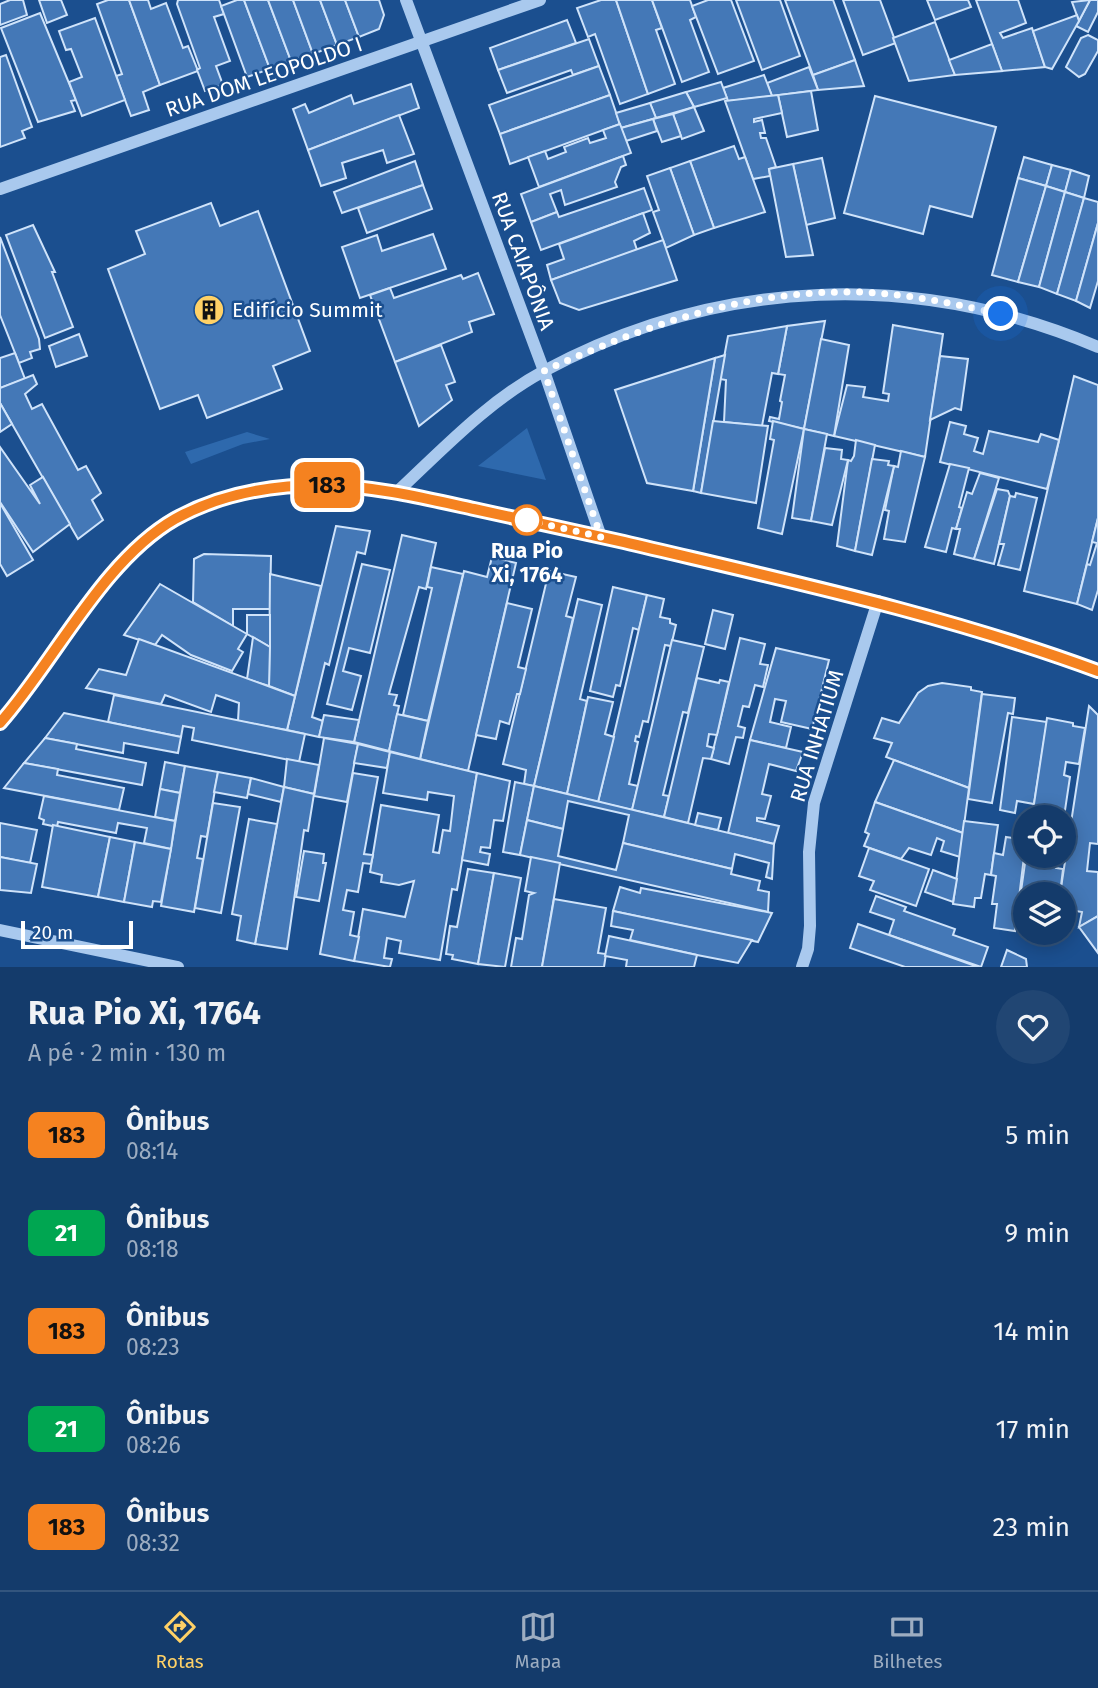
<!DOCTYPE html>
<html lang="pt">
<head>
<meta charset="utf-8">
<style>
  body { margin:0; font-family:"Fira Sans",sans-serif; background:#214673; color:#f1f3f6; height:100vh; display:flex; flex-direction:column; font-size:26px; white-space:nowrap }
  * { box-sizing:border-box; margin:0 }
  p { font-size:23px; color:#9dadc1 }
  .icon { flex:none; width:38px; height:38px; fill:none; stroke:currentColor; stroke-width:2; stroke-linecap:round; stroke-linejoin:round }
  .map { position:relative; height:967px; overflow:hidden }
  .details { display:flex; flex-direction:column; background:#143b6b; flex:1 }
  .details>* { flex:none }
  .badge { padding:0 14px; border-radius:10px; font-size:24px; line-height:46px }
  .fabs { position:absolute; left:1013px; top:805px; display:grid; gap:14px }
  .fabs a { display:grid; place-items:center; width:63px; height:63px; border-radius:50%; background:#143b6b; box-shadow:0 4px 18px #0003,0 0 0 2px #33557e; font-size:35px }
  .scale { position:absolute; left:21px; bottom:18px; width:112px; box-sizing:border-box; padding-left:7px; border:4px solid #fff; border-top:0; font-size:19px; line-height:24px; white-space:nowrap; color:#fff; -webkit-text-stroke:5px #1b4f8f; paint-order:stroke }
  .you { position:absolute; width:35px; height:35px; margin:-18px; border:5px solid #fff; border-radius:50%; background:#1a73e8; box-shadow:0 0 0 10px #1a73e833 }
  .map>.badge { position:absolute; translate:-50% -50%; box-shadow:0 0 0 4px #fff }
  .round { display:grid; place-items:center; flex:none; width:74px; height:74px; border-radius:37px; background:#214673 }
  .headline { display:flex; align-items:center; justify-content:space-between; height:119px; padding:0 28px }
  h1 { font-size:33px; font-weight:700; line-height:52px }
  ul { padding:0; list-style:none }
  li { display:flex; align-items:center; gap:21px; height:98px; padding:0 28px }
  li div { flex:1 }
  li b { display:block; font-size:26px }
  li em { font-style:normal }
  li .badge { min-width:77px; font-weight:700; text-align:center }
  .dock { display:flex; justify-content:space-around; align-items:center; height:98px; border-top:2px solid #33557e; background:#143b6b; font-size:19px; color:#9dadc1 }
  .dock a { display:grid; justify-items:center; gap:4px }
  .dock .active { color:#ffd166 }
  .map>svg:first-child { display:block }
  .green { fill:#2e69ad }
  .building { fill:#4478b7; stroke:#cfe3fa; stroke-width:2 }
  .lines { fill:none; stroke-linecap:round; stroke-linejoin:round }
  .minor { stroke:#a9c9ee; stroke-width:12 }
  .line-casing { stroke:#fff; stroke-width:16 }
  .line { stroke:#f58220; stroke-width:10 }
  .walk { stroke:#fff; stroke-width:7; stroke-dasharray:0 12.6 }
  .stop-dot { fill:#fff; stroke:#f58220; stroke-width:3.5 }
  .labels { text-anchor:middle; stroke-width:5; stroke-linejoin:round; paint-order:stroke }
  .street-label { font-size:21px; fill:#fff; stroke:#1b4f8f }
  .poi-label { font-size:21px; fill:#fff; stroke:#1b4f8f; text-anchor:start }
  .stop-label { font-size:21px; font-weight:bold; fill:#fff; stroke:#1b4f8f }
</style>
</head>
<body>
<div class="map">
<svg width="1098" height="967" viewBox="0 0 1098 967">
  <rect width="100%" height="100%" fill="#1b4f8f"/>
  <!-- green -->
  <g class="green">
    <polygon points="527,428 546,480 478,466"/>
    <polygon points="247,432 270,439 243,444 191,464 185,452"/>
  </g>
  <!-- building -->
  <g class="building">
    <polygon points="10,0 23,0 27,15 0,25 0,4"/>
    <polygon points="39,0 61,0 67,15 47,23"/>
    <polygon points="108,0 129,0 160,85 143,92 149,110 131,116 116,76 122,74 97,4"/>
    <polygon points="129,0 148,0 151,9 166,3 183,48 188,46 198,71 160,85"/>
    <polygon points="178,0 219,0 224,14 214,17 230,61 216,66 223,85 205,91 197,70 200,68 177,4"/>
    <polygon points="237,0 244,0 270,69 247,77 221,6"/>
    <polygon points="244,0 268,0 291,61 270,69"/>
    <polygon points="268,0 293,0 313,54 291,61"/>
    <polygon points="293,0 320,0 337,45 313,54"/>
    <polygon points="320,0 345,0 359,37 337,45"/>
    <polygon points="345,0 379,0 384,15 379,29 359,37"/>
    <polygon points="601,0 616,0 648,94 620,104 595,34 588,37 577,8"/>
    <polygon points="616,0 652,0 662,28 656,30 675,84 648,94"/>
    <polygon points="652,0 690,0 696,17 690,20 709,72 682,82"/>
    <polygon points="708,0 731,0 754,61 718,74 692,6"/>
    <polygon points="736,0 780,0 800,56 762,70"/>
    <polygon points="785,0 833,0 855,60 813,75"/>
    <polygon points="843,0 880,0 896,43 863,55"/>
    <polygon points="927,0 968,0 971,7 935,20"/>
    <polygon points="976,0 1018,0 1026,23 1000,33 1003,38 1032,28 1045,67 1002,71"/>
    <polygon points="1090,0 1098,0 1098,12 1088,32 1076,26"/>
    <polygon points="1090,0 1079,21 1072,2"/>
    <polygon points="40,13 76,100 71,101 75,111 38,122 1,28"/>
    <polygon points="1077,15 1079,21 1052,69 1045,67 1033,31"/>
    <polygon points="95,18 125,100 82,116 69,82 82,77 71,49 66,50 59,31"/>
    <polygon points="567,20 576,43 498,70 490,48"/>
    <polygon points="935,22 955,75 909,81 893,38"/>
    <polygon points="1088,35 1098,40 1098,51 1085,74 1079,77 1066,67 1081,38"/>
    <polygon points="589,39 599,66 573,75 571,70 507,93 498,70"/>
    <polygon points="992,44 1002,71 955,75 949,60"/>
    <polygon points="6,55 32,127 22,131 25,138 0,147 0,57"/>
    <polygon points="855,60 864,86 818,90 813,75"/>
    <polygon points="599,66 610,95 500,134 489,105"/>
    <polygon points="809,67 818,90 772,96 767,83"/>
    <polygon points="764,75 772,96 728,101 723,88"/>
    <polygon points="721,82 727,98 694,107 686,92"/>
    <polygon points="411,84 419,108 308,150 293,109 305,104 309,113 351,95 354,104"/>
    <polygon points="811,91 818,130 787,137 778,95"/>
    <polygon points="686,92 694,107 656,118 650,103"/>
    <polygon points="610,95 620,124 510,164 500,134"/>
    <polygon points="778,95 782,113 754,119 754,122 762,120 765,133 760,133 761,138 766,138 776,167 769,169 770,176 753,179 725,101"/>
    <polygon points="875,96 996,127 972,217 930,206 923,234 844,213"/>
    <polygon points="650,103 656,118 621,128 616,113"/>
    <polygon points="694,107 704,131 682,139 673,114"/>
    <polygon points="673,114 681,136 662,142 653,119"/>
    <polygon points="399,115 414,154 387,163 383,150 342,163 346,178 321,186 308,150"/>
    <polygon points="653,119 657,131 626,141 621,128"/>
    <polygon points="620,124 631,153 539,187 528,157 545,151 548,159 566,152 564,147 588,138 590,143 606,138 603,130"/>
    <polygon points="734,146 739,159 745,157 765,212 714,228 690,161"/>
    <polygon points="623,156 626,165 621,167 615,182 617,187 565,205 561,190 550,194 557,212 531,222 521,194"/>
    <polygon points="1024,157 1052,165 1046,186 1018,178"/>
    <polygon points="822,158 835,218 806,225 793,164"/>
    <polygon points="415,161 423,185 342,213 334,192"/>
    <polygon points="690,161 714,228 694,235 670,168"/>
    <polygon points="793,164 813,255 786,257 769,169"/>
    <polygon points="1052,165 1071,170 1065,192 1046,186"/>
    <polygon points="670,168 694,235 666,248 653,212 659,210 647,176"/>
    <polygon points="1071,170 1089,176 1084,198 1065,192"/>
    <polygon points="1018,178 1046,186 1018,282 992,275"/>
    <polygon points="423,185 432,209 367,233 358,208"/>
    <polygon points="1046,186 1065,192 1039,287 1018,282"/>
    <polygon points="644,188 652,210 541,250 531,222 557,212 559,217"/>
    <polygon points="1065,192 1084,198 1057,294 1039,287"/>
    <polygon points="1084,198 1098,202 1098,223 1076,301 1057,294"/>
    <polygon points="211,203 220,226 258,211 310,351 273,366 282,389 207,418 198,395 160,409 108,269 145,254 136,231"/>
    <polygon points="643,213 650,233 634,241 637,250 551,280 547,265 564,259 559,244"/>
    <polygon points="1098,223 1098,281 1090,308 1076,301"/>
    <polygon points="33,225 55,272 52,272 73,327 45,338 6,235"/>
    <polygon points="433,234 446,269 360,298 342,247 377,235 382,251"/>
    <polygon points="0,237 39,339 40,349 30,352 32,358 19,363 0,315"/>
    <polygon points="663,240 677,280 579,310 560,303 551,280"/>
    <polygon points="478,273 494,314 469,322 472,332 395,362 370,295 390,288 394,298 461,275 463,279"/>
    <polygon points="825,321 804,429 769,421 770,417 779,419 782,402 780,401 785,375 778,374 787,326"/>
    <polygon points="893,325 943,334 925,457 834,436 847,385 865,387 863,397 888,401 889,394 883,393"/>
    <polygon points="787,326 778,374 772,373 762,426 724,422 726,380 720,379 728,336"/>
    <polygon points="79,334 87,356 56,367 49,346"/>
    <polygon points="821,339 849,345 834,436 804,429"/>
    <polygon points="441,345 455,382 446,385 452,400 419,426 395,362"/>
    <polygon points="15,353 25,379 0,388 0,358"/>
    <polygon points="725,355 701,493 693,491 715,358"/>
    <polygon points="940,356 968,359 961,410 955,408 930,420"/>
    <polygon points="715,358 693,491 647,483 615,390"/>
    <polygon points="33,375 37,384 25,394 32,409 42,404 78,470 86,466 101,493 92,500 103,520 78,539 0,403 0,388"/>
    <polygon points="1074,376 1098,385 1098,518 1077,604 1024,591"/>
    <polygon points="0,403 12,424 0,432"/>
    <polygon points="713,421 768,426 756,503 701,493"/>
    <polygon points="773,421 804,429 782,534 758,528 774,440 770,439"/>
    <polygon points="950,422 966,426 964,434 978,438 974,451 983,454 989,431 1038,442 1041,434 1059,440 1047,489 940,462"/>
    <polygon points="804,429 827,434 811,521 792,518"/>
    <polygon points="856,440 875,445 855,551 837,546 848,460 851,461 854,456"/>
    <polygon points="0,447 40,504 30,485 43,477 70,524 33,552 0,502"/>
    <polygon points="825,448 842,450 841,459 848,460 832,525 811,521"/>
    <polygon points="901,451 925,457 905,542 884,539 889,511 885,510 894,466 898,467"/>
    <polygon points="872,459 889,461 888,465 894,466 872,555 855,551"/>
    <polygon points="950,464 969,468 959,507 962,508 956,529 952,528 946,552 925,547"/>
    <polygon points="980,473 999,478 974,559 954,554 960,529 956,529 967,492 972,494"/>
    <polygon points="997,489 1008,491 1010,496 994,564 974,559"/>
    <polygon points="1016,493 1037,498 1020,570 998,565 1004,544 999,544 1010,496 1015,497"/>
    <polygon points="0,503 33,560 7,576 0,564"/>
    <polygon points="1098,518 1098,590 1092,610 1077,604 1087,564 1090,565 1097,543 1092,542"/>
    <polygon points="336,526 370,531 365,554 357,552 329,665 325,663 312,717 323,721 319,737 287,730"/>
    <polygon points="402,535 436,543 426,589 419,587 389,694 397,695 394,705 399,706 389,751 354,742"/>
    <polygon points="204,554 271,556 270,609 233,609 233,626 193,602 194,559"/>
    <polygon points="492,557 516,563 468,771 420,759 464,571 487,577"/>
    <polygon points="362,564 390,570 370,653 349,648 343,671 361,676 352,710 327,704"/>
    <polygon points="431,567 463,574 428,721 403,715 432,588 427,587"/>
    <polygon points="549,571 576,577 566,616 573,618 534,786 524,784 526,770 503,764"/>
    <polygon points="270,574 321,586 295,696 269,686"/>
    <polygon points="160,584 247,634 238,649 243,652 232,671 191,655 162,635 155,645 124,635"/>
    <polygon points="613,587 647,595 639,630 633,628 620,686 616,685 613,697 590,691"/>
    <polygon points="647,595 664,599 660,617 670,619 670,623 676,625 671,646 665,645 648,722 643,721 639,737 636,736 635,741 638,742 629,784 638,786 632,810 598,802"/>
    <polygon points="578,599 602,605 580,699 587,701 567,794 534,786"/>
    <polygon points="507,603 532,609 518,667 526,669 520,694 517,694 509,724 500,721 496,739 476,735"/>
    <polygon points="713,610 733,615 725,649 705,644"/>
    <polygon points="247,615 270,615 270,647 247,634"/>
    <polygon points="253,637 270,647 269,686 247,679"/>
    <polygon points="740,638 765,644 760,664 768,665 763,687 755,685 749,707 743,706 738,726 745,728 743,738 736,737 729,764 711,759"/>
    <polygon points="139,639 295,696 287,730 238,721 239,703 216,695 211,712 165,695 161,704 86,688 99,669 126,675"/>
    <polygon points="672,640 704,647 688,713 683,712 663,795 669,796 664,817 632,810"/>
    <polygon points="776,648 829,660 812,729 781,722 786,701 775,699 770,722 791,727 786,748 750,740"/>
    <polygon points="697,678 719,683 720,680 729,682 717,735 709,734 707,746 714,748 711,759 703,758 688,823 664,817"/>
    <polygon points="942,683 971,687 971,690 982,692 969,788 886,757 892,743 874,738 882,718 899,723 918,693 928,686"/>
    <polygon points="982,694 1015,698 1013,714 1008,713 992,803 968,799"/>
    <polygon points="114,695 305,734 299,762 192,740 194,728 183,726 181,737 108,722"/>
    <polygon points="588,697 613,702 605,734 614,737 598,802 567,794"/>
    <polygon points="1089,706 1098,715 1098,844 1090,843 1087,871 1098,872 1098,916 1079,927 1082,912 1064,909 1064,894 1060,894"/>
    <polygon points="64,713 181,737 178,753 124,743 123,753 45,738"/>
    <polygon points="397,714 428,721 420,759 389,751"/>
    <polygon points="324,715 359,720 354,742 319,737"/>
    <polygon points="1012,717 1047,722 1034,804 1017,801 1015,813 1000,810"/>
    <polygon points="1047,718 1073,723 1073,726 1085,728 1079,764 1066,762 1064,775 1070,777 1064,817 1032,817"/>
    <polygon points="45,738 77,744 76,749 146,763 142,785 24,763"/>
    <polygon points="324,738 358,744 347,802 314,796"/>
    <polygon points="750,740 803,752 796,771 769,764 762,794 771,796 765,819 757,818 757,821 779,826 774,844 728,833"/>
    <polygon points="358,744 390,752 387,768 354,763"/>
    <polygon points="390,752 477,773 457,890 452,889 440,960 399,953 401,941 387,938 384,958 392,959 390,967 354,961 363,909 405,917 414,881 399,885 381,882 382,875 370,872 381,805 439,815 433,852 439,853 443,830 450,831 454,796 428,792 427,800 383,793"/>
    <polygon points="287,759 319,765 314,794 284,787"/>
    <polygon points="894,760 969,788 963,833 875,802"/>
    <polygon points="165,762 185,766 180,793 160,789"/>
    <polygon points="24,763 58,769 57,775 124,788 119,810 4,788"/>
    <polygon points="185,766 218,772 207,837 201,836 197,858 203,859 194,912 161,906"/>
    <polygon points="218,772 251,778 247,798 214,792"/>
    <polygon points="353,773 378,777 364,854 373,855 371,864 363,863 358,892 347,890 343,910 354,912 350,935 359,937 354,961 320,954"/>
    <polygon points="477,773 510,781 503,821 494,820 490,848 481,847 480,852 490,854 488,865 462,860"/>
    <polygon points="251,778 284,787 281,802 248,794"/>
    <polygon points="515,782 534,786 520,855 503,852"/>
    <polygon points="534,786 774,844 772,879 766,877 769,863 735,854 732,869 623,843 629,815 568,801 563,829 527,820"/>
    <polygon points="284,787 314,794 308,831 304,830 287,949 255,944"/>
    <polygon points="160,789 180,793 175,821 155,817"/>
    <polygon points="44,796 175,821 171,849 144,843 147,828 118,823 116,833 58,822 57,827 43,824 44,820 39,818"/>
    <polygon points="875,802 963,833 960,857 941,851 944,841 937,838 931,855 909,848 901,859 864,846 869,834 865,832"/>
    <polygon points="213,803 240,807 221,913 195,908"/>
    <polygon points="698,813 721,818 718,830 695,825"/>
    <polygon points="249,819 277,824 255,944 237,940 241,916 232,914"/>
    <polygon points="527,820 563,829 558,856 616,870 623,843 732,869 731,874 760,881 758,890 769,892 768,912 520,855"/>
    <polygon points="964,821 998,825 991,875 985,874 981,898 975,898 974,907 953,904"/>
    <polygon points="0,823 37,830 30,863 0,857"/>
    <polygon points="53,825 110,837 98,897 42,887"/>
    <polygon points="110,837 135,842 124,902 98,897"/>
    <polygon points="1006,837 1026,840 1015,931 994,928 997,904 992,904 996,876 991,875 994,853 1003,855"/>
    <polygon points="135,842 171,849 161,902 153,901 152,907 124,902"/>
    <polygon points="869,848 929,869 916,906 870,890 874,881 859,876"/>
    <polygon points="304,851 324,854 323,863 326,863 319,901 296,897"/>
    <polygon points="1026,856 1058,856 1056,868 1063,869 1060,894 1026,894 1026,899 1020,898"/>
    <polygon points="0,857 37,864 31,893 0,890"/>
    <polygon points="531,857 560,863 542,967 511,967 516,938 522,939 529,895 534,893 525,891"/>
    <polygon points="468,869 494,873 478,964 452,959 453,955 446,954 450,926 457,927"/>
    <polygon points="933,870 957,879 953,902 925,892"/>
    <polygon points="494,873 521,878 505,967 478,964"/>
    <polygon points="620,887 640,893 641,888 772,913 758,942 613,911"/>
    <polygon points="876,896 906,907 904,911 955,929 953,935 988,947 981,967 889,935 894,920 870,912"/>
    <polygon points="554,899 606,908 598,953 606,954 604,967 542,967"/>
    <polygon points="613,911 752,940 738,963 697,955 630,940 633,930 611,926"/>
    <polygon points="1098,916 1098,953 1079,927"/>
    <polygon points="858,924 889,935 978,967 905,967 850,948"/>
    <polygon points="609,936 697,955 694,967 626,967 627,960 605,956"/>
    <polygon points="1007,950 1026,959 1027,967 1001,967"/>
  </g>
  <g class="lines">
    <!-- minor -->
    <g class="minor">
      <polyline points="406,0 544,371 601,537"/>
      <polyline points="0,189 540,0"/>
      <path d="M397 492C443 449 488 401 544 371 719 277 917 270 1098 347"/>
      <path d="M0 723C57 659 99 563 175 519 220 494 272 485 323 485 370 486 416 496 462 506 512 517 562 528 612 540 776 578 940 613 1098 671"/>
      <polyline points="0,930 178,967"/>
      <polyline points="802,967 808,949 810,926 809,852 814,803 878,601"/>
    </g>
  </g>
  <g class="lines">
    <!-- line casing -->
    <g class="line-casing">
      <path id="line" d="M0 723C55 661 102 561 175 519 220 494 271 485 323 485 374 486 424 498 474 509 524 520 574 531 624 542 784 580 944 614 1098 671"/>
    </g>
    <!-- line -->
    <use href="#line" class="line"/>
    <!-- walk -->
    <path class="walk" d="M527 520 601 537 544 371C639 328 736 293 842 292 896 291 949 303 1001 314"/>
  </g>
  <!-- icons -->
  <defs>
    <g id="building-disc" transform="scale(1.575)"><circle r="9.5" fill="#ffd166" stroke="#1b4f8f"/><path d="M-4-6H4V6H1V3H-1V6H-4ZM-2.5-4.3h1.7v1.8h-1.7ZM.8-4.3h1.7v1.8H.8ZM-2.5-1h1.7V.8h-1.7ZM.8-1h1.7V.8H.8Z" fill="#111"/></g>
  </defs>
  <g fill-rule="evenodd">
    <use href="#building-disc" x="209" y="310"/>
  </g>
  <!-- markers -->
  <circle class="stop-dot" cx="527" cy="520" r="14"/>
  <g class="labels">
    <!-- street labels -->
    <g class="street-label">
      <text transform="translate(264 77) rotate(-19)" y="7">RUA DOM LEOPOLDO I</text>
      <text transform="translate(523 261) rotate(70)" y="7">RUA CAIAPÔNIA</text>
      <text transform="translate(817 736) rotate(-73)" y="7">RUA INHATIUM</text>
    </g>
    <!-- poi labels -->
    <g class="poi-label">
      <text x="232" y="317">Edifício Summit</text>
    </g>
    <!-- stop labels -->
    <g class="stop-label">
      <text x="527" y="558">Rua Pio<tspan x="527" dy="24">Xi, 1764</tspan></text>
    </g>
  </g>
</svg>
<div class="fabs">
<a><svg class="icon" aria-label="locate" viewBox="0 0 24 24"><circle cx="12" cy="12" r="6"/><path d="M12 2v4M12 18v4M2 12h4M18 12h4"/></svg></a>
<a><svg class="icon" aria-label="layers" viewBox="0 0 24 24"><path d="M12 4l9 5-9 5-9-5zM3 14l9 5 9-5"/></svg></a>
</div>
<div class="scale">20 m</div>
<div class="you" style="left:1001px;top:314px"></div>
<b class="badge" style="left:327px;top:485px;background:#f58220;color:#111">183</b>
</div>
<section class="details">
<div class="headline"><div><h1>Rua Pio Xi, 1764</h1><p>A pé · 2 min · 130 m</p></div><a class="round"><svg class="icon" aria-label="heart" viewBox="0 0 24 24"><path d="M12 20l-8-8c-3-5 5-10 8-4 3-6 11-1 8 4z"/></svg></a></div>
<ul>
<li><span class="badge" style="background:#f58220;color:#111">183</span><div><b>Ônibus</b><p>08:14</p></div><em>5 min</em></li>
<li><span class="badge" style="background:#00a651;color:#fff">21</span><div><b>Ônibus</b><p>08:18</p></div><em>9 min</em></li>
<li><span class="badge" style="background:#f58220;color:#111">183</span><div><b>Ônibus</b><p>08:23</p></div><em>14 min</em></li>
<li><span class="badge" style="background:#00a651;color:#fff">21</span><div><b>Ônibus</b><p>08:26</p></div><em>17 min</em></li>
<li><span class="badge" style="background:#f58220;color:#111">183</span><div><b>Ônibus</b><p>08:32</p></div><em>23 min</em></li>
</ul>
</section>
<nav class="dock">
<a class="active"><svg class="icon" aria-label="directions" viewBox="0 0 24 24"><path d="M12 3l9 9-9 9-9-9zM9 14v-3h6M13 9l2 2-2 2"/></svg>Rotas</a>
<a><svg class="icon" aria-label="map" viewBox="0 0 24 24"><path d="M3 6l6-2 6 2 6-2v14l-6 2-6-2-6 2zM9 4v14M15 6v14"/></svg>Mapa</a>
<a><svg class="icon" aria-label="tickets" viewBox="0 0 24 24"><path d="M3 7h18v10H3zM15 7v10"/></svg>Bilhetes</a>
</nav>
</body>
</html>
